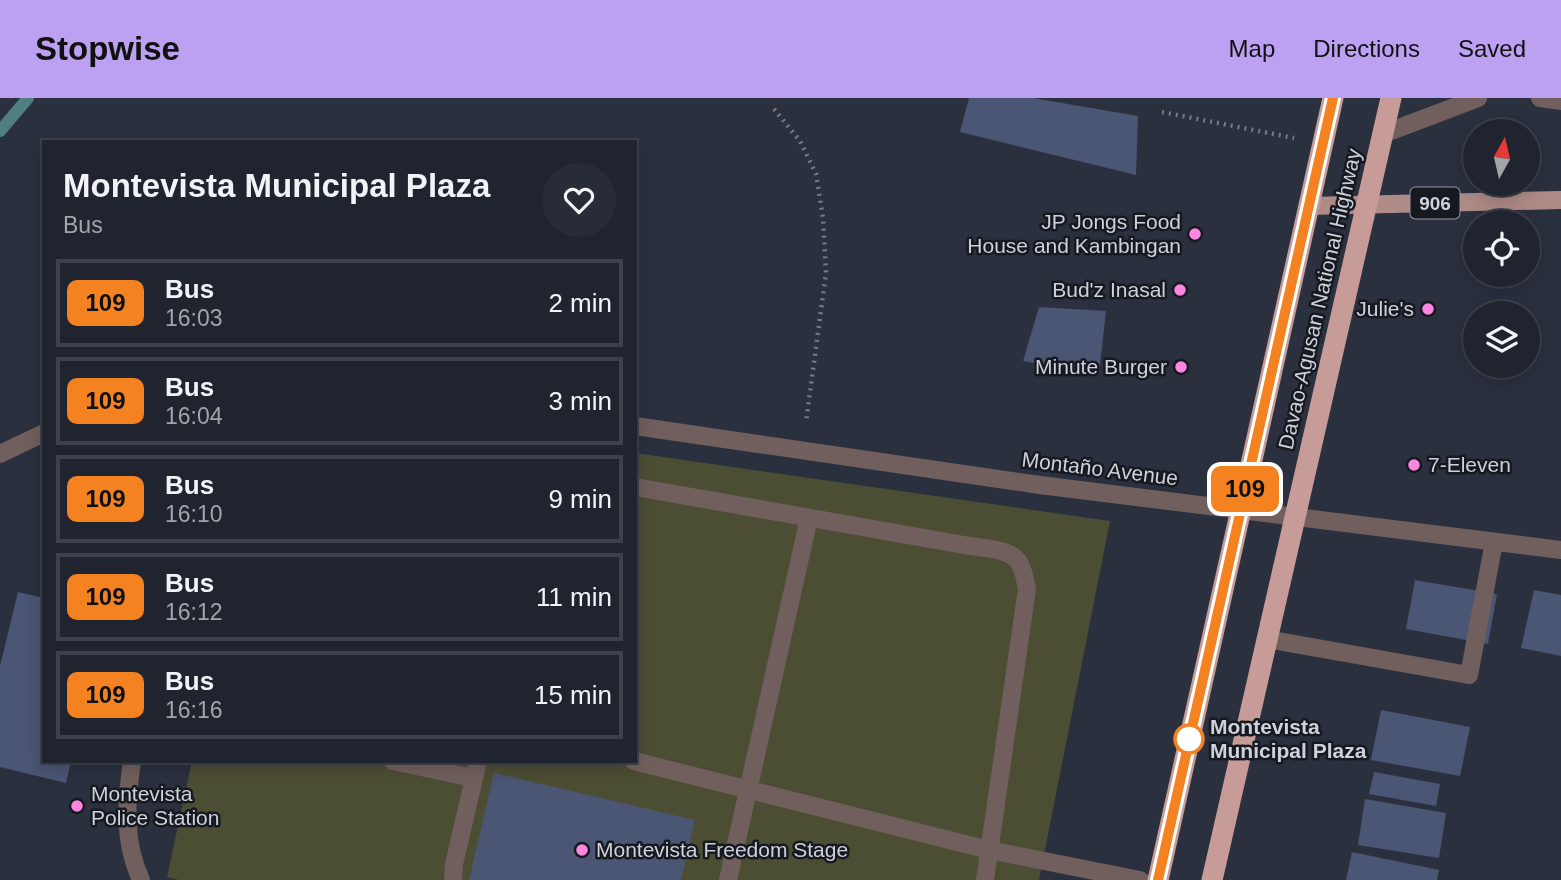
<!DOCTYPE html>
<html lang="en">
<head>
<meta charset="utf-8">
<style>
  body { margin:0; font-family:Helvetica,sans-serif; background:#282c37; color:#f1f3f6; height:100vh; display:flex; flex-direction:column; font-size:26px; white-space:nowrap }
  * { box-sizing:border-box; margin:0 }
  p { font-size:23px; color:#a2a4aa }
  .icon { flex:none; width:38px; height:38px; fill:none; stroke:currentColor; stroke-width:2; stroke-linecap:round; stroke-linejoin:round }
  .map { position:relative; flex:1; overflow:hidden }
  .details { position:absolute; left:42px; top:42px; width:595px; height:623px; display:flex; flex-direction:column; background:#20242f; border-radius:0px; box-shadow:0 4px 18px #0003,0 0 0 2px #3d414b }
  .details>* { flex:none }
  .badge { padding:0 14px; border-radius:10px; font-size:24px; line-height:46px }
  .needle { width:46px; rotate:8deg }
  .buttons { position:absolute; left:1463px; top:21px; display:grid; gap:14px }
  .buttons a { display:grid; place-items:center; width:77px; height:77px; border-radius:50%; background:#20242f; box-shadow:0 4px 18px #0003,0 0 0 2px #3d414b; font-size:35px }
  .map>.badge { position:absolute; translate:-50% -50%; box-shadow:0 0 0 4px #fff }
  .round { display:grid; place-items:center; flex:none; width:74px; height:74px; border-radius:37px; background:#282c37 }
  .summary { display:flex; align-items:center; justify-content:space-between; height:119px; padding:0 21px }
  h1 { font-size:33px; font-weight:700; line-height:52px }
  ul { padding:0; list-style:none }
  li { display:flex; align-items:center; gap:21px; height:88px; margin:0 14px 10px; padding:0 7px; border:4px solid #3d414b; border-radius:0px }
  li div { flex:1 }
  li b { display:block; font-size:26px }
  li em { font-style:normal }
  li .badge { min-width:77px; font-weight:700; text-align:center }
  header { display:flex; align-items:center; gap:42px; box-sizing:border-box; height:98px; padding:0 35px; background:#bca0f2; color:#111 }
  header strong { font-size:33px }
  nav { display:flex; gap:38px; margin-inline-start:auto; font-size:24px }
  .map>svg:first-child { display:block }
  .green { fill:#4c4e33 }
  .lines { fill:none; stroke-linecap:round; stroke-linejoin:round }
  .stream { stroke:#4f7f81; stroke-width:12 }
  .building { fill:#4b5574 }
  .path { stroke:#767a87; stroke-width:4.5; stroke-dasharray:2 5; stroke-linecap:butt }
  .lane { stroke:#705f5d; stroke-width:18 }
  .street { stroke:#705f5d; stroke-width:18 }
  .primary { stroke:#af8b87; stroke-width:18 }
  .highway { stroke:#c79c98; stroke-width:21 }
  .line-casing { stroke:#fff; stroke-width:16 }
  .line { stroke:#f58220; stroke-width:10 }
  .poi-dot { fill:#fe85e0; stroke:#16191f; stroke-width:2.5 }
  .stop-dot { fill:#fff; stroke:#f58220; stroke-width:3.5 }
  .labels { text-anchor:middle; stroke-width:5; stroke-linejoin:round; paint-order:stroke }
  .shield { fill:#16191f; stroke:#979aa3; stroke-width:2 }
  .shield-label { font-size:19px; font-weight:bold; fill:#ced1db }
  .poi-label { font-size:21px; fill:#ced1db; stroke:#16191f; text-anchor:end }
  .street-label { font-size:21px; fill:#ced1db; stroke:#16191f }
  .stop-label { font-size:21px; font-weight:bold; fill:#ced1db; stroke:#16191f; text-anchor:start }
</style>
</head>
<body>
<header>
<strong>Stopwise</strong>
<nav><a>Map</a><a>Directions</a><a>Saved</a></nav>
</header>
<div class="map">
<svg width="1561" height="782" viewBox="0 0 1561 782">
  <rect width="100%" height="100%" fill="#2b303f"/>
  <!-- green -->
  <polygon class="green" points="635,355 1110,423 1039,782 179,782 167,779 192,663 635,663"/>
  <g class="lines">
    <!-- stream -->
    <polyline class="stream" points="0,33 28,0"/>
  </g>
  <!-- building -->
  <g class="building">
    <polygon points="969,0 1033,0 1138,18 1136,77 960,34"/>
    <polygon points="1039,209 1106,213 1099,276 1023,263"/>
    <polygon points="1415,482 1497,496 1488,546 1406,531"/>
    <polygon points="1534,492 1561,497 1561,558 1521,550"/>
    <polygon points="18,494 44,500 44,663 71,663 66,685 0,669 0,568"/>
    <polygon points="1381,612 1470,629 1460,678 1371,662"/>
    <polygon points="1374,674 1440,686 1436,708 1369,696"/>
    <polygon points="494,675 695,722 681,782 469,782"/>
    <polygon points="1365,701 1446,715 1439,760 1358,747"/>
    <polygon points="1352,754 1439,772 1437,782 1346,782"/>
  </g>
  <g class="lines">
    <!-- path -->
    <g class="path">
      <polyline points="774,11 800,43 816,76 823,120 826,175 806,324"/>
      <polyline points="1162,14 1294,40"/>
    </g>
    <!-- lane -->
    <g class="lane">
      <polyline points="1540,0 1561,3"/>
      <polyline points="1383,36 1478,0"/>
      <path d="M635 389 964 447C979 450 1009 450 1018 463 1024 471 1025 482 1027 491L985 782"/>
      <polyline points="1267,541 1469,577 1494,444"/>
      <path d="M132 663C126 705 123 743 141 782"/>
      <polyline points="393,663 473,680"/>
      <polyline points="634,663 989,752 1140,782"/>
      <polyline points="453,782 454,766 478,663"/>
      <polyline points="728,782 809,420"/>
    </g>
    <!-- street -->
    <g class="street">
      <polyline points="635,328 1040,387 1561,452"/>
      <polyline points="0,356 44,335"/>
    </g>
    <!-- primary -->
    <polyline class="primary" points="1308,108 1561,102"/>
    <!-- highway -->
    <g class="highway">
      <polyline points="1158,782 1333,0"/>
      <polyline points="1212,782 1391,0"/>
    </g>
  </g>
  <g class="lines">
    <!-- line casing -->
    <g class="line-casing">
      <polyline id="line" points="1158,782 1333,0"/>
    </g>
    <!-- line -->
    <use href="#line" class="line"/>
  </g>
  <!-- markers -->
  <g class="poi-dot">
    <circle cx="1195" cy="136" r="7"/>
    <circle cx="1180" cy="192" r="7"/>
    <circle cx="1428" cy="211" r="7"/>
    <circle cx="1181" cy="269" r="7"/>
    <circle cx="1414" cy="367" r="7"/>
    <circle cx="77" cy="708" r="7"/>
    <circle cx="582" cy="752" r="7"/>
  </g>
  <circle class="stop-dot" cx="1189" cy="641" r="14"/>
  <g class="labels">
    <!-- shield labels -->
    <rect class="shield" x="1410.5" y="89.5" width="49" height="31" rx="5"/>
    <g class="shield-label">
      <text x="1435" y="112">906</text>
    </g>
    <!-- poi labels -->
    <g class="poi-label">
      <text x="1181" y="131">JP Jongs Food<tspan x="1181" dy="24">House and Kambingan</tspan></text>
      <text x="1166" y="199">Bud'z Inasal</text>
      <text x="1414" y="218">Julie's</text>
      <text x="1167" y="276">Minute Burger</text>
      <text x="1428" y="374" text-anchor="start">7-Eleven</text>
      <text x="91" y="703" text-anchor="start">Montevista<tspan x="91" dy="24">Police Station</tspan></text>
      <text x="596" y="759" text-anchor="start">Montevista Freedom Stage</text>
    </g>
    <!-- street labels -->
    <g class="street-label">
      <text transform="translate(1320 201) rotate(-77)" y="7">Davao-Agusan National Highway</text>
      <text transform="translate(1100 371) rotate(7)" y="7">Montaño Avenue</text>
    </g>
    <!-- stop labels -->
    <g class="stop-label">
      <text x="1210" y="636">Montevista<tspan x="1210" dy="24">Municipal Plaza</tspan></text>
    </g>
  </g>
</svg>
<div class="buttons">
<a><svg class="needle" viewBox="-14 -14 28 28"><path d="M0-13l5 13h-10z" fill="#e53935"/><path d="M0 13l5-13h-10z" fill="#a2a4aa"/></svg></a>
<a><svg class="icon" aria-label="locate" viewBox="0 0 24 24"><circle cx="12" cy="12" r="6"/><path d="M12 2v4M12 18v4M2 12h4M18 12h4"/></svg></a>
<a><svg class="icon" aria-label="layers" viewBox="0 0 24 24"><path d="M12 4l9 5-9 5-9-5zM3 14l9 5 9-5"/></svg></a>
</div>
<b class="badge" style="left:1245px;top:391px;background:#f58220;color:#111">109</b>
<section class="details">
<div class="summary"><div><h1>Montevista Municipal Plaza</h1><p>Bus</p></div><a class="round"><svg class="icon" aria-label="heart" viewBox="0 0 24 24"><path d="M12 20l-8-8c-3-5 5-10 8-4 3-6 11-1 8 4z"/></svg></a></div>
<ul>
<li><span class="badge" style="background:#f58220;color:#111">109</span><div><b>Bus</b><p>16:03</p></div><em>2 min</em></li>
<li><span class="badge" style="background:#f58220;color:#111">109</span><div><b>Bus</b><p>16:04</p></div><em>3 min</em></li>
<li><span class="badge" style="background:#f58220;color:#111">109</span><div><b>Bus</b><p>16:10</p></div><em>9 min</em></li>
<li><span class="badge" style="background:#f58220;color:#111">109</span><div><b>Bus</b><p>16:12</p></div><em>11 min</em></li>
<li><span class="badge" style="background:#f58220;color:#111">109</span><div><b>Bus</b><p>16:16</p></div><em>15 min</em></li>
</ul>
</section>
</div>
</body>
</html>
